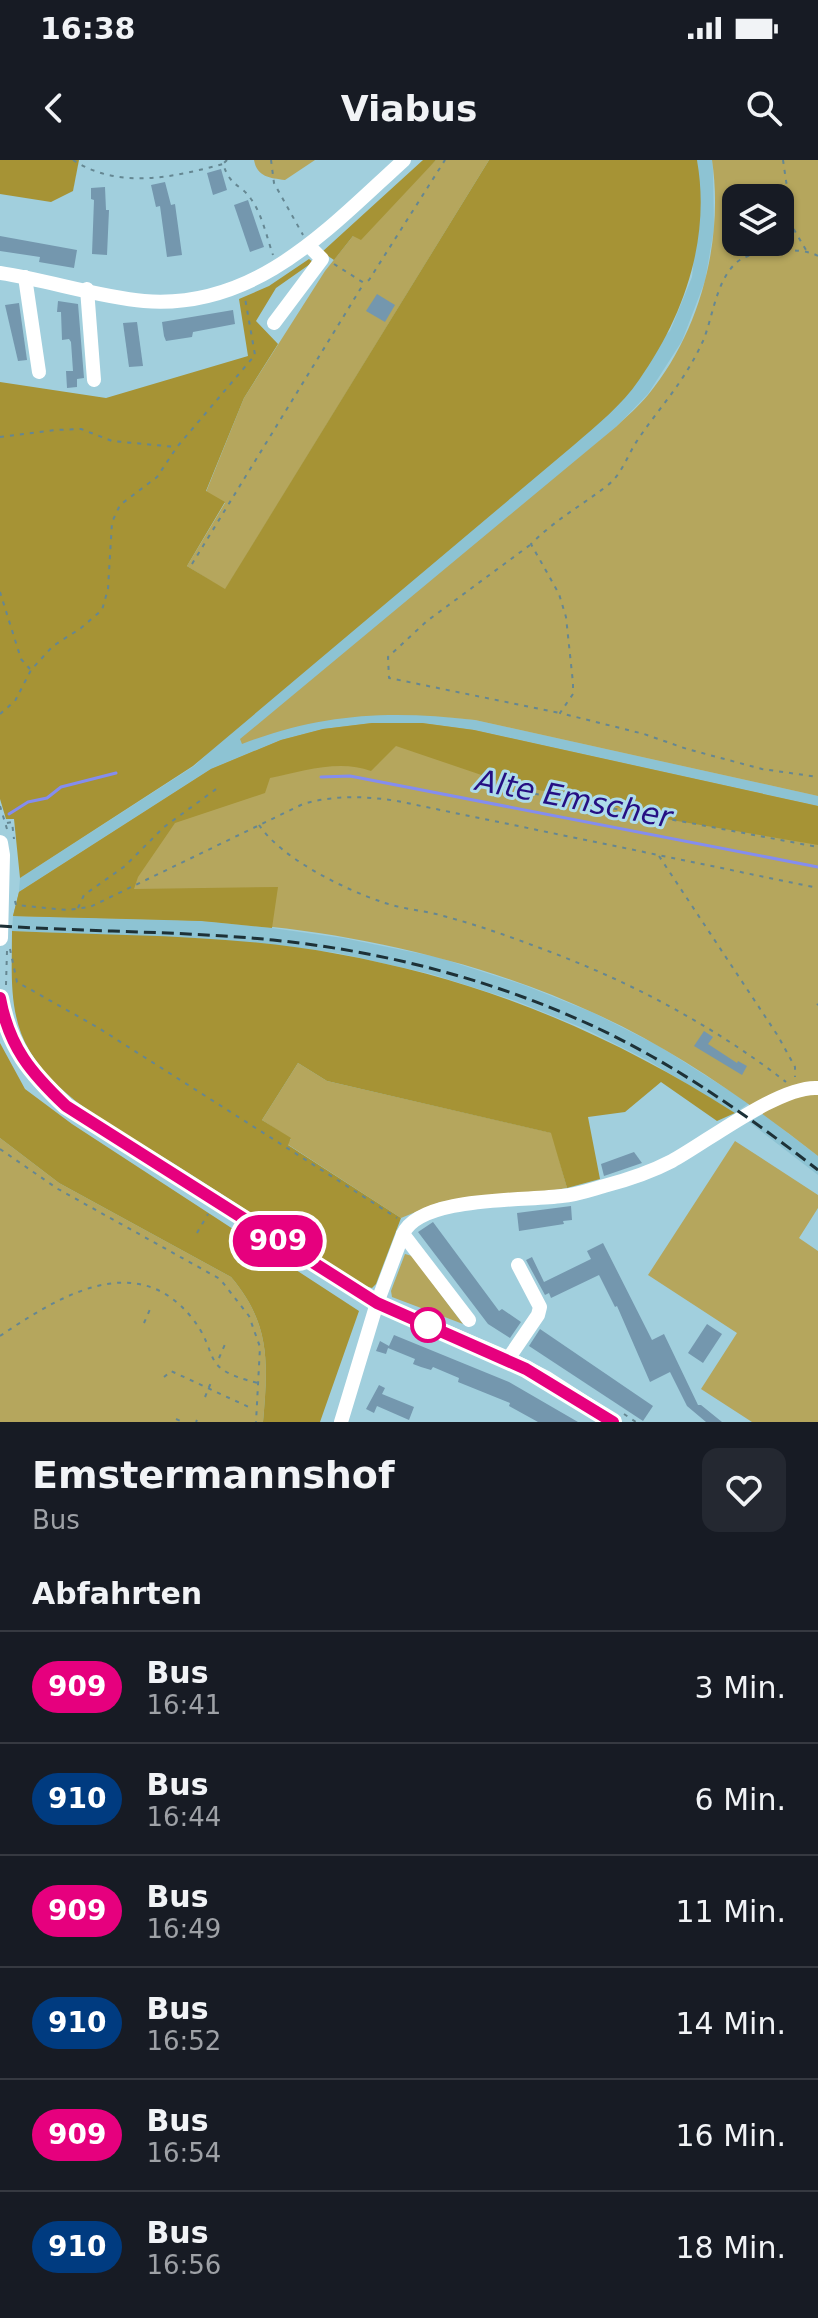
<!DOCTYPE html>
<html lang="de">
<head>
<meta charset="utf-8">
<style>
  body { margin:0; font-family:"DejaVu Sans",sans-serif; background:#242831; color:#f1f3f6; height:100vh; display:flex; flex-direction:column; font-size:30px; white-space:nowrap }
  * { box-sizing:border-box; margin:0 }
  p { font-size:26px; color:#9ea1a6 }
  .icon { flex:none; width:44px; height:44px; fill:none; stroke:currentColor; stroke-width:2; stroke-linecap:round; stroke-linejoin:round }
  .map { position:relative; height:1262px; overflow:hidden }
  .panel { display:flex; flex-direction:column; background:#171b24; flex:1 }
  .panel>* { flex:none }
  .badge { padding:0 16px; border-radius:26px; font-size:28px; line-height:52px }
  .tools { position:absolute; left:722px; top:24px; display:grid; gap:16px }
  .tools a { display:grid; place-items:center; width:72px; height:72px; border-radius:16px; background:#171b24; box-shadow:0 2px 6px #0004; font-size:40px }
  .map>.badge { position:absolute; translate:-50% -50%; box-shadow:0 0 0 4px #fff }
  h2 { padding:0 32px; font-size:30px; line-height:72px }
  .round { display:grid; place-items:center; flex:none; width:84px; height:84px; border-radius:16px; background:#242831 }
  .head { display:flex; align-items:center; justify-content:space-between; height:136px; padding:0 32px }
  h1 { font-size:38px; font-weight:700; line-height:60px }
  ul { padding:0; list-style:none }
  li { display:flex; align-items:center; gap:24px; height:112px; padding:0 32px; border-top:2px solid #363941 }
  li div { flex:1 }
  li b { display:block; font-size:30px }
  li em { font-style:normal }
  li .badge { min-width:88px; font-weight:700; text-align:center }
  .status { display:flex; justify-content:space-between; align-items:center; height:56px; padding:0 40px; background:#171b24; direction:ltr }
  .status svg { height:22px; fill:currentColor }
  header { display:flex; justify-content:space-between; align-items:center; height:104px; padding:0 32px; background:#171b24; font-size:36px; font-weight:700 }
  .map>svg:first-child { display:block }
  .built { fill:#8dc3d3 }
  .green { fill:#b5a65d; fill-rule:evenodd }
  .forest { fill:#a69335 }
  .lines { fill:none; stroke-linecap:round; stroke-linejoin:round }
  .stream { stroke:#848def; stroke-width:3 }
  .building { fill:#7497ae }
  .path { stroke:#658792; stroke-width:2; stroke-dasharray:4 6; stroke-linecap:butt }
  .minor { stroke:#fff; stroke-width:14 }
  .major { stroke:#fff; stroke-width:16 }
  .rail { stroke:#1d3137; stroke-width:3; stroke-dasharray:12 6; stroke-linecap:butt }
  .line-casing { stroke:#fff; stroke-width:18 }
  .line { stroke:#e6007e; stroke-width:12 }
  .stop-dot { fill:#fff; stroke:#e6007e; stroke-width:4 }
  .labels { text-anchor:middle; stroke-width:6; stroke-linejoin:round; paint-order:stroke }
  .water-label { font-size:30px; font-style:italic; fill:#250f83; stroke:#aedcea }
</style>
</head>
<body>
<div class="status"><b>16:38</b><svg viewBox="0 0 49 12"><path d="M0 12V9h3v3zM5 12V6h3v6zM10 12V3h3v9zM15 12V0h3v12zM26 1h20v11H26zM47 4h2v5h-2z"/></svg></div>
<header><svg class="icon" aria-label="back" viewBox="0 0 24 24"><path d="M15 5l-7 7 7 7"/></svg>Viabus<svg class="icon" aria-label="search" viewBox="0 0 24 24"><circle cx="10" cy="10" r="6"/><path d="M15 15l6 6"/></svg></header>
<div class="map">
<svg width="818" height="1262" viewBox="0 0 818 1262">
  <rect width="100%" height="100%" fill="#a1cfdd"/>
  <!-- built -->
  <g class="built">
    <polygon points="697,0 712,0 713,9 714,69 705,121 682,181 648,234 617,266 243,583 277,570 322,559 372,554 422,554 475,560 818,636 818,646 474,570 422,563 372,563 323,569 281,580 211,609 19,732 20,718 194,606 670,171 692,117 700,36"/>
    <polygon points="13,756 202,761 272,768 343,778 437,797 524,825 594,853 659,886 749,943 735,953 647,900 585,869 516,841 431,814 337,793 273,785 199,779 12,771"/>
    <polygon points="763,954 818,996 818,1015 749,962"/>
  </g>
  <!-- green -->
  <g class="green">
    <path d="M254 0H315L285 20C270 18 257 17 254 0Z"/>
    <polygon points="436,0 489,0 225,430 187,406 225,343 206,332 244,238 325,111 353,76"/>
    <path d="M712 0H818V636L475 560C391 550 322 553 242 584L240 579 617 266C627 256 639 246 648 235 700 172 724 81 712 0ZM736 38H780V82H736Z"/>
    <path d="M372 563H422L474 570 818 646V996C747 941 676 890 594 853 472 797 334 768 201 761 138 758 76 758 13 756L19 732 211 609 281 580 323 569Z"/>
    <polygon points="298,903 327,921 552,973 567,1028 510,1037 440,1042 401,1058 287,984 291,979 262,960"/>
    <path d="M0 978 59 1023 231 1117C271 1164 268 1204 263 1262H0Z"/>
    <polygon points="735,981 818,1035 818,1048 799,1078 818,1091 818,1262 752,1262 701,1229 737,1173 648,1115"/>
    <polygon points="405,1094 412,1096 463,1164 392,1137 391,1131"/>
  </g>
  <!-- forest -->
  <g class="forest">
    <polygon points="0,0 79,0 73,31 51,42 0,34"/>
    <polygon points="423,0 436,0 361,80 353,76 334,100 322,92"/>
    <path d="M489 0H697C711 79 684 156 639 220 622 245 597 265 574 285L193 606 20 718 14 659H6L0 639V222L106 238 248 196 239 139 269 126 309 99 313 102 276 128 256 161 278 184 244 238 206 331 225 342 187 406 225 429Z"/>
    <path d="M372 563H422L474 570 818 646V685L654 657 595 641 508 624 396 586 371 611C340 599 302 611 270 618L265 633 175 663 138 717 134 729 278 727 272 768 202 761 13 756 19 732 211 609 281 580 323 569Z"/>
    <path d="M12 771C120 776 232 774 338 794 486 821 609 873 735 953L717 961 661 922 625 952 588 957 600 1019 567 1028 551 973 327 921 298 903 262 960 291 978 288 985 401 1058 376 1124 372 1128 365 1126C302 1086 239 1045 176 1005 127 974 58 941 29 890 8 854 12 812 12 771Z"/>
    <path d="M0 883 25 929 72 964 359 1151 320 1262H263C268 1204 271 1164 231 1117L59 1023 0 978Z"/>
  </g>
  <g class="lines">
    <!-- stream -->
    <g class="stream">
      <polyline points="321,617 350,616 818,707"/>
      <polyline points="9,654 28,642 47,638 61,627 116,613"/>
    </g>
  </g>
  <!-- building -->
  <g class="building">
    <polygon points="221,9 227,30 213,35 207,13"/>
    <polygon points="165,22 171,45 175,44 182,95 167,97 160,46 156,47 151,25"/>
    <polygon points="105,27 106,50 109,50 107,95 92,94 94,40 91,39 91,28"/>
    <polygon points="248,40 264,87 250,92 234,45"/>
    <polygon points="0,76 77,90 74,108 39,102 40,97 0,91"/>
    <polygon points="377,134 395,145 385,162 366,151"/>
    <polygon points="58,141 78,144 84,218 77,219 77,227 67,228 66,211 73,211 71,182 69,179 62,180 61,152 57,152"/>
    <polygon points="19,143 27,200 18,201 5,145"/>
    <polygon points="233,150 235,164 193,172 192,177 166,181 164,176 162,162"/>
    <polygon points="137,162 143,206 129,207 123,163"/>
    <polygon points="704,871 713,877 708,884 737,903 738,901 747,906 742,915 694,886"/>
    <polygon points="634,992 642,1003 604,1016 601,1004"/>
    <polygon points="571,1046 572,1060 563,1061 564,1064 519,1071 517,1053"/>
    <polygon points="433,1062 499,1151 502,1149 521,1162 510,1178 488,1164 418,1072"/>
    <polygon points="603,1083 652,1180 664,1174 698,1245 701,1245 722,1262 706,1262 687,1246 670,1212 650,1222 617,1146 615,1147 599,1115 551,1138 549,1133 545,1135 526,1100 532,1097 544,1122 591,1099 587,1091"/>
    <polygon points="707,1164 722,1174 703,1203 688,1193"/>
    <polygon points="540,1169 653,1246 643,1261 529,1186"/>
    <polygon points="394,1175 509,1222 578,1262 538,1262 509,1246 510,1243 458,1222 459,1218 433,1207 431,1210 421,1207 413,1204 415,1199 388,1188 386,1194 376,1191 380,1181 389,1186"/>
    <polygon points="379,1225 385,1228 382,1234 414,1247 409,1260 377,1246 374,1253 366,1249"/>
  </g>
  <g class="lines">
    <!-- path -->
    <g class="path">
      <path d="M73 0C119 30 174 17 223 4"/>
      <path d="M227 0 223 4C231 28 240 23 251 39 262 54 267 78 273 95"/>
      <polyline points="271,0 274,23 303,75"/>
      <polyline points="783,0 793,68 806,90"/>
      <path d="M818 96C802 86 750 89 736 103 716 121 713 157 703 181 698 192 692 203 685 214 670 238 651 259 635 284 627 297 621 315 608 325 581 346 556 359 531 384L559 434 566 457 573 523V534L560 553 644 574 687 589 762 609 818 617"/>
      <polyline points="334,104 364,123 369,120 445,0"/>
      <polyline points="0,277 55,270 81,269 112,281 176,287"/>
      <polyline points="530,385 427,461 388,497 389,518 560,553"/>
      <polyline points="192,404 364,123"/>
      <polyline points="0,432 21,499 30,509"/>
      <polyline points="0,554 15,541 31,510 53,486 81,468 102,450 108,429 112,362 120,345 157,317 177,287 255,195 245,138"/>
      <polyline points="525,632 818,687"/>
      <polyline points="0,646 7,669"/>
      <polyline points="7,663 12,662 14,679"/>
      <path d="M259 665C282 699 344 729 382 742 399 748 418 750 436 754 471 763 506 775 540 788 627 820 713 865 786 922"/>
      <polyline points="659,696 778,876 795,907 795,917"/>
      <path d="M15 741 16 745 67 750 90 747 303 644C334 635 365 636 397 641L818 728"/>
      <polyline points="78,748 84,735 125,706 164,667 219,627"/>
      <polyline points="10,789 17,822 97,867 397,1058"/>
      <polyline points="6,825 7,791"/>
      <polyline points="817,845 818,844"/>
      <polyline points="0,989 58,1029 220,1119 249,1156 260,1187 256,1262"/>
      <polyline points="197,1073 208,1054"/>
      <polyline points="144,1163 151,1147"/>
      <path d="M0 1176C58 1137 136 1088 192 1158 222 1196 197 1208 258 1223"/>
      <polyline points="219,1198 226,1182"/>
      <polyline points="164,1217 171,1211 253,1249"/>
      <polyline points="205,1237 212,1220"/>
      <polyline points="624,1254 636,1262"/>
      <polyline points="176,1259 183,1262"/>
      <polyline points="196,1262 197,1260"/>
    </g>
    <!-- minor -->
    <g class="minor">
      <path d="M0 113C47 120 98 137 144 141 256 150 329 68 404 0"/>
      <polyline points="25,117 39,212"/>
      <polyline points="87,129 94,220"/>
      <polyline points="274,163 322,99 309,86"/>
      <polyline points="403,1074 469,1160"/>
      <polyline points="508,1199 538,1155 540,1147 518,1105"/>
      <path d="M341 1262 377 1143 403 1074C420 1036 523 1041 562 1036 576 1035 590 1030 604 1026 627 1020 651 1012 672 1001 707 982 780 925 818 928"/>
    </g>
    <!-- major -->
    <g class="major">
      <polyline points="0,683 2,695 0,778"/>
      <path d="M0 838C9 887 31 913 66 946L377 1143 508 1199 545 1218 613 1262"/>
    </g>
    <!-- rail -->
    <path class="rail" d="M0 766C91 772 182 771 273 780 403 793 539 832 653 897 711 930 765 969 818 1010"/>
  </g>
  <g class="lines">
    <!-- line casing -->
    <g class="line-casing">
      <path id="line" d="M0 838C9 887 31 913 66 946L377 1143 526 1209 613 1262"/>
    </g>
    <!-- line -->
    <use href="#line" class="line"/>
  </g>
  <!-- markers -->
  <circle class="stop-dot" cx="428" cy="1165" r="16"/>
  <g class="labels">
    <!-- water labels -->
    <g class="water-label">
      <text transform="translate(574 639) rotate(11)" y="10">Alte Emscher</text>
    </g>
  </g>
</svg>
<div class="tools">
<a><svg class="icon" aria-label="layers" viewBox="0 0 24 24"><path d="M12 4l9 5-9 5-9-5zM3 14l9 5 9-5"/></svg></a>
</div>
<b class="badge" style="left:278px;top:1081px;background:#e6007e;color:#fff">909</b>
</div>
<section class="panel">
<div class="head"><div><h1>Emstermannshof</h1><p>Bus</p></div><a class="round"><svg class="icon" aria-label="heart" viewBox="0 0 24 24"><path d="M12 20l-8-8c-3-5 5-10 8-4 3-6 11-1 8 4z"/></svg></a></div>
<h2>Abfahrten</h2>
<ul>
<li><span class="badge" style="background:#e6007e;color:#fff">909</span><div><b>Bus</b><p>16:41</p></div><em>3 Min.</em></li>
<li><span class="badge" style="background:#003b80;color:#fff">910</span><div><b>Bus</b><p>16:44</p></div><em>6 Min.</em></li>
<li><span class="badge" style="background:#e6007e;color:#fff">909</span><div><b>Bus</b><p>16:49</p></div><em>11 Min.</em></li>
<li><span class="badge" style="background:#003b80;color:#fff">910</span><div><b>Bus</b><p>16:52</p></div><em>14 Min.</em></li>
<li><span class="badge" style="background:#e6007e;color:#fff">909</span><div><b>Bus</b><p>16:54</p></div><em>16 Min.</em></li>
<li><span class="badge" style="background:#003b80;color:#fff">910</span><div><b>Bus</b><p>16:56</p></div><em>18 Min.</em></li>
</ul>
</section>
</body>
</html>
